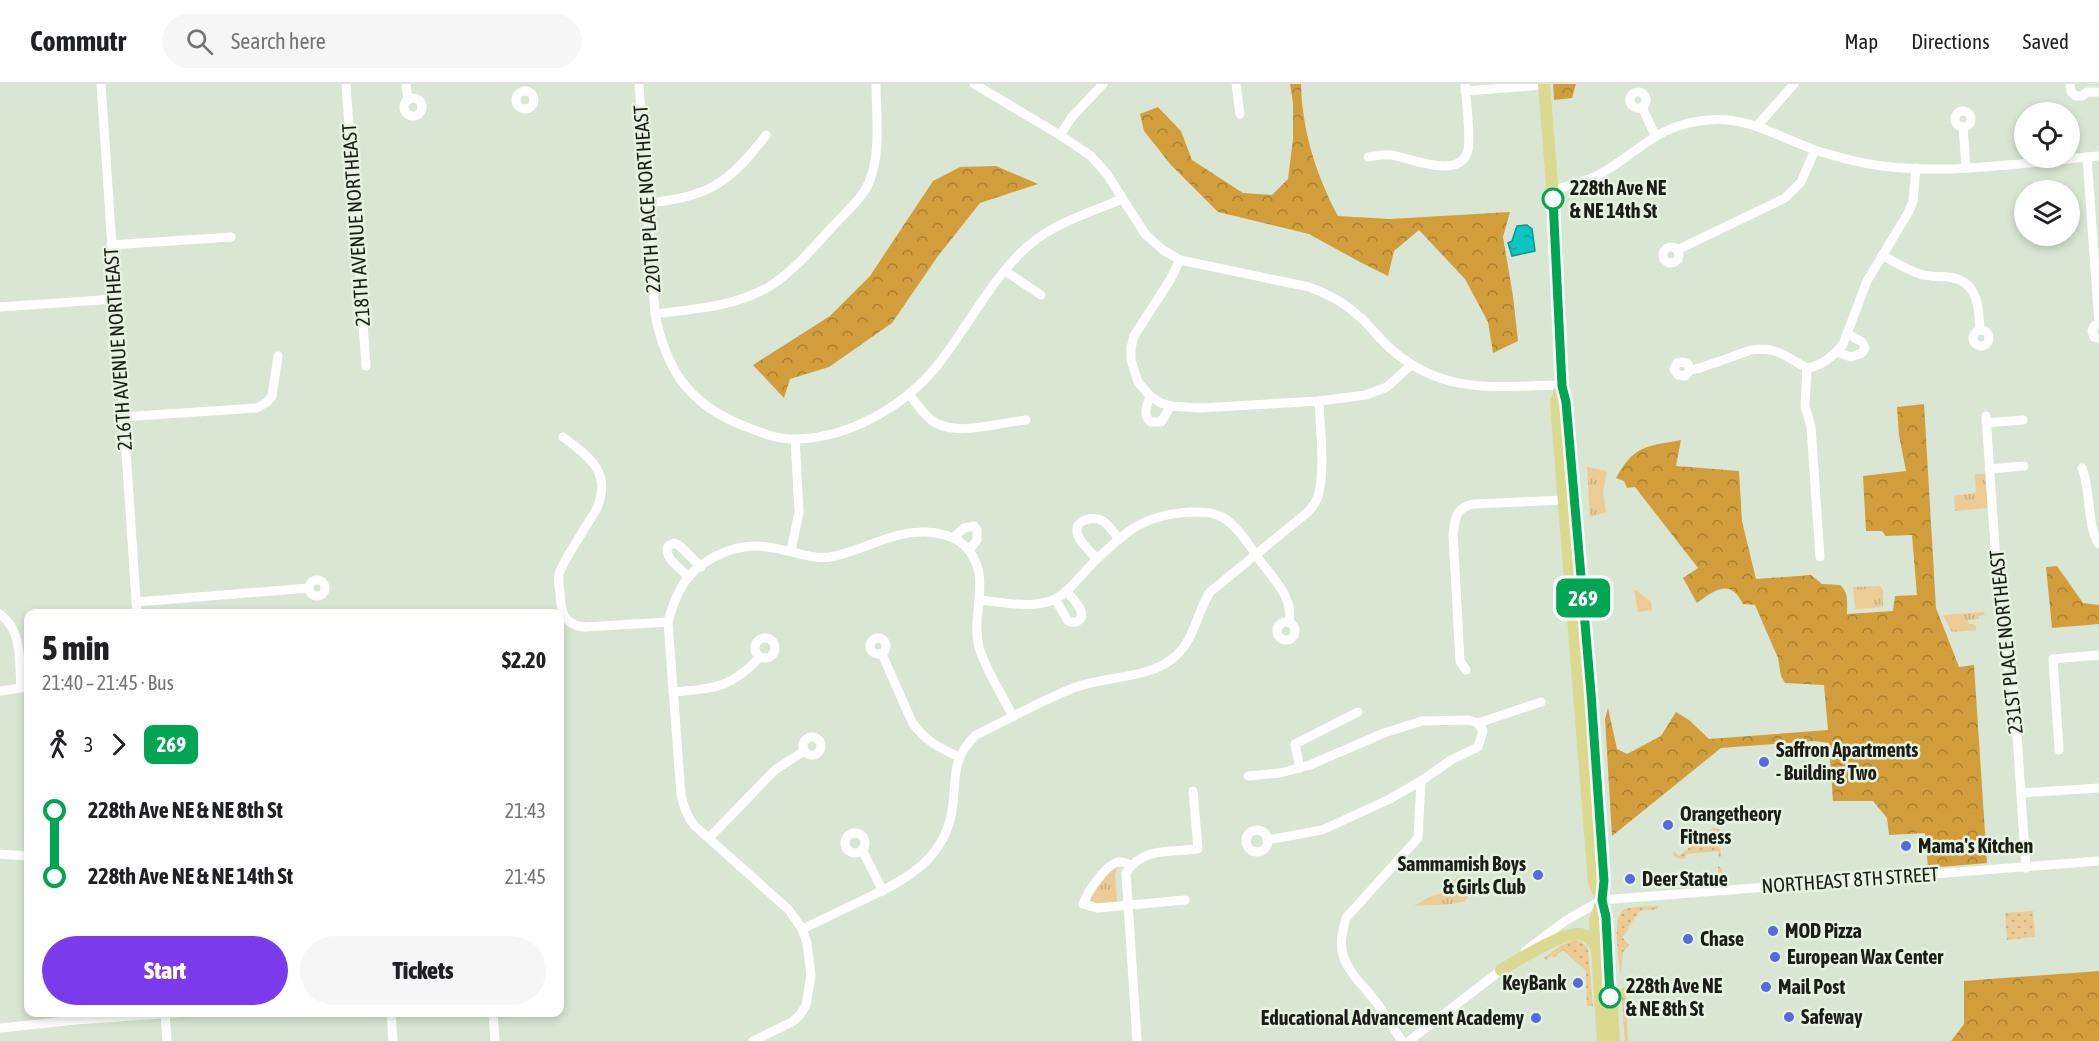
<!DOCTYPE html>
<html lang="en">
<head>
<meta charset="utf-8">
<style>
  body { margin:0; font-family:"Asap Condensed",sans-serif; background:#f6f6f6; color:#202124; height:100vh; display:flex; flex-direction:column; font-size:22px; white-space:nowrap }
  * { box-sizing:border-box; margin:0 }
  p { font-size:20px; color:#757577 }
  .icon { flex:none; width:33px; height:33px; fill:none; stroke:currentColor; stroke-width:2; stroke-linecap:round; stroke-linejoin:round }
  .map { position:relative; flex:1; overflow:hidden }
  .sheet { position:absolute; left:24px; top:525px; width:540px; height:408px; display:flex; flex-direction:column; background:#fff; border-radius:12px; box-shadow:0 3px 9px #0003 }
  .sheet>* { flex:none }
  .badge { padding:0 12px; border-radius:9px; font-size:21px; line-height:39px }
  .fabs { position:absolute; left:2014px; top:18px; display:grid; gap:12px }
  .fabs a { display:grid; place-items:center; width:66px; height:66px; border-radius:50%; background:#fff; box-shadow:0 3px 9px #0003; font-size:30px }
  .map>.badge { position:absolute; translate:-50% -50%; box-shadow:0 0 0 3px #fff }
  .legs { display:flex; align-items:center; gap:9px; height:66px; padding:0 18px; font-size:20px }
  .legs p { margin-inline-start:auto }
  .headline { display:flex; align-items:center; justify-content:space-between; height:102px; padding:0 18px }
  h1 { font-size:33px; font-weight:800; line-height:45px }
  .action { display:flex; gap:12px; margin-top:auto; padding:12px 18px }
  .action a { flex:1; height:69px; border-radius:36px; background:#7c3aed; color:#fff; font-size:24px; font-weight:800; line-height:69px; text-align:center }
  .action a+a { background:#f6f6f6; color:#202124 }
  ul { padding:0 18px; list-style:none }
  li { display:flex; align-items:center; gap:21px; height:66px; font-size:22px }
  li i { display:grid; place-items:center; width:9px; height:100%; margin:0 8px; background:currentColor }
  li i::after { content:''; width:15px; height:15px; margin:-8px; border:4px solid; border-radius:50%; background:#fff }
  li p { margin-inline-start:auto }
  li:first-child i { background:linear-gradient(#0000 50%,currentColor 0) }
  li:last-child i { background:linear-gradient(currentColor 50%,#0000 0) }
  header { display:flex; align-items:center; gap:36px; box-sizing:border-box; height:84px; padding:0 30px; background:#fff; border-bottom:2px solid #e0e0e0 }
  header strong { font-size:28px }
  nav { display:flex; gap:33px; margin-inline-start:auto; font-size:21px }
  .search { width:420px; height:54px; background:#f6f6f6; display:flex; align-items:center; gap:15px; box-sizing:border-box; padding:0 21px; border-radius:33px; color:#757577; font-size:22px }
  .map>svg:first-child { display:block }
  .grass { fill:url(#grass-dots) }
  .forest { fill:url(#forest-crowns) }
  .park { fill:url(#park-tufts) }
  .water { fill:url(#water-ripples); stroke:#10948d; stroke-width:1.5 }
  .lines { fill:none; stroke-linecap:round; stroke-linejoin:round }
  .minor { stroke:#fff; stroke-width:9 }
  .major { stroke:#dbd88f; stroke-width:12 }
  .line-1-casing { stroke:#fff; stroke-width:14 }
  .line-1 { stroke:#00a651; stroke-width:9 }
  .stop-1-dot { fill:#fff; stroke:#00a651; stroke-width:3 }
  .poi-dot { fill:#5769e0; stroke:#e6f3e0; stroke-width:2 }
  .labels { text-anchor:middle; stroke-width:5; stroke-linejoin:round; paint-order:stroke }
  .stop-label { font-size:20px; font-weight:bold; fill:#1a1e17; stroke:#e6f3e0; text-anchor:start }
  .street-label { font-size:20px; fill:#1a1e17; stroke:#e6f3e0 }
  .poi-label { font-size:20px; font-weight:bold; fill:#1a1e17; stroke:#e6f3e0; text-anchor:start }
</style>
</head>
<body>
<header>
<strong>Commutr</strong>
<div class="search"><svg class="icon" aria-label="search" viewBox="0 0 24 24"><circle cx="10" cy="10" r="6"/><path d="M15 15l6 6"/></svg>Search here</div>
<nav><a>Map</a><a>Directions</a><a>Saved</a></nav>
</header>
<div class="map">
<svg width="2099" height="957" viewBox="0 0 2099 957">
  <defs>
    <pattern id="grass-dots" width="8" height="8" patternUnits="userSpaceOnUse" patternTransform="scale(1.5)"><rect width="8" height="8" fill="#eccb94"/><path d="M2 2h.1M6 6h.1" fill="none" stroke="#caae7f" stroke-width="1.8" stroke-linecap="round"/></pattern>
    <pattern id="forest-crowns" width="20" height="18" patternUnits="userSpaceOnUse" patternTransform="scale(1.5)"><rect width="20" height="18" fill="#d29e3c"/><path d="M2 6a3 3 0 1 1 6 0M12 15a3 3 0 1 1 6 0" fill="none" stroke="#aa8031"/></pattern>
    <pattern id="park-tufts" width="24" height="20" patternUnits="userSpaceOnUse" patternTransform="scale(1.5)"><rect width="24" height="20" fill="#eccb94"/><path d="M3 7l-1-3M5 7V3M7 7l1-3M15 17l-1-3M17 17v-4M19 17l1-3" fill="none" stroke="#caae7f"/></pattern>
    <pattern id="water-ripples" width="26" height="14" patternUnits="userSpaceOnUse" patternTransform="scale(1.5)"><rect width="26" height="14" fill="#0cc7c0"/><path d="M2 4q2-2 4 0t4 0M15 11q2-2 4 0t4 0" fill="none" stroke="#0baaa4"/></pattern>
  </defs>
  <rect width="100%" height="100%" fill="#d9e6d3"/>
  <!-- grass -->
  <g class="grass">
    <polygon points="1713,744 1719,745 1721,773 1719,773 1718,767 1686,770 1685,775 1677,774 1673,771 1674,767 1679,772"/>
    <polygon points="1718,782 1722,785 1723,794 1712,792 1650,797 1644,792 1648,790 1649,785 1650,792 1718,789"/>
    <path d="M1658 822V825L1640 827 1628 843 1629 845 1622 853 1629 861 1623 868 1621 888H1620C1619 875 1611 831 1625 825 1634 822 1648 823 1658 822Z"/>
    <polygon points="2033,827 2035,853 2007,856 2005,829"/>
    <polygon points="1574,856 1582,858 1588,865 1593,922 1587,922 1586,887 1563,866 1554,874 1551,871 1546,877 1544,874 1560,862"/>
    <polygon points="1625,903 1628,957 1625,957 1621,905"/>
  </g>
  <!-- forest -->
  <g class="forest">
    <path d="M1290 0H1301C1302 46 1316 91 1338 132L1390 135 1510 128 1503 153 1513 212 1518 257 1493 269 1488 238 1465 195 1419 146 1394 167 1388 192 1358 177 1309 150 1218 128 1171 81 1144 47 1140 30 1158 23 1181 47 1192 76 1243 109 1272 111 1288 95 1293 55V19Z"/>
    <polygon points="1553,0 1576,0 1572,14 1554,16"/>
    <polygon points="996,82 1038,100 980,119 938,172 892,239 829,283 790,295 784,314 753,281 830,232 870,192 933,97 960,83"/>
    <path d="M1924 320 1936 524 1959 583 1974 581 1987 779 1928 784 1925 749 1889 751 1887 734 1873 717H1833L1829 659 1813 657 1721 664 1612 752 1605 635 1608 624 1617 665 1627 670 1661 652 1676 628 1689 636 1709 655 1828 646 1824 601 1785 599 1781 592 1778 574 1755 521 1743 520C1730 494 1715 506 1697 519L1683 494 1698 484 1635 403 1627 404 1624 397 1616 394C1635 360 1646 363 1681 356L1676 382 1739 387 1742 437 1756 495 1811 491 1822 500 1840 501C1849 509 1847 518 1847 530L1893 527 1895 512 1917 511 1912 451 1886 452 1882 447H1866L1863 392 1906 387 1899 351 1897 323Z"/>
    <polygon points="2057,482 2083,519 2099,521 2099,540 2052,544 2046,483"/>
    <polygon points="2099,887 2099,957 1951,957 1964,940 1964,897"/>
  </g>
  <!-- park -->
  <g class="park">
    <polygon points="1587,383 1607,387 1603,408 1606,428 1590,433"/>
    <polygon points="1975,390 1985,390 1988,424 1955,427 1954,412 1976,409"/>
    <polygon points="1880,502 1883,506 1883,523 1855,525 1853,503"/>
    <polygon points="1634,506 1636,506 1651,518 1652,526 1638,528"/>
    <polygon points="1984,528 1985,531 1979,532 1979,535 1968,536 1969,540 1974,540 1976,542 1976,546 1952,548 1943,531"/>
    <polygon points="1119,780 1115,791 1117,818 1097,819 1092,817 1090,813 1113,783"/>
    <path d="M1457 793 1464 794C1473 801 1473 808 1465 817L1451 820 1414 822 1429 813 1439 810Z"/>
  </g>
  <!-- water -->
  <polygon class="water" points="1527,141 1532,145 1535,167 1512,172 1508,159 1512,157 1517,142"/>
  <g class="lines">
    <!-- minor -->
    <g class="minor">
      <polyline points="101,0 137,530"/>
      <polyline points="346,0 366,282"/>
      <polyline points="406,0 408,16"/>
      <path d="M639 0 655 230C666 284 687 318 739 340 757 347 777 356 796 355 851 354 908 320 940 278 970 239 992 194 1028 162 1054 139 1091 128 1122 115"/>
      <path d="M974 0 1060 51 1091 72 1107 90 1145 150 1163 166 1180 176 1309 203C1329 210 1345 219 1360 233 1371 243 1380 256 1392 266 1445 312 1497 302 1562 301"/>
      <polyline points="1236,0 1240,30"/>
      <polyline points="2070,0 2071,8 2076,12 2082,12 2087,8 2099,8"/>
      <circle cx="525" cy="16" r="9"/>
      <polyline points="1465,7 1544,1"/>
      <circle cx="1638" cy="16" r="8"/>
      <circle cx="413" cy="23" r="9"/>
      <polyline points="1642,23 1655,51"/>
      <circle cx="1963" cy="35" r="8"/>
      <polyline points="1757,42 1794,0"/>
      <polyline points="1963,43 1966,83"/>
      <polyline points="1060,51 1072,33 1103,0"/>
      <path d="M1368 73C1376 72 1384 70 1392 71 1410 74 1461 97 1468 66 1471 51 1466 17 1465 0"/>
      <polyline points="2087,73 2099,240"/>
      <path d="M1553 106C1569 102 1585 98 1600 90 1640 68 1657 40 1708 36 1747 32 1779 53 1815 66 1837 73 1859 79 1882 82 1949 91 2031 78 2099 72"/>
      <path d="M647 119C707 114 730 99 766 51"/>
      <polyline points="111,161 231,153"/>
      <circle cx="1671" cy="171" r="8"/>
      <polyline points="1677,166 1785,114 1801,98 1815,66"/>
      <path d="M1882 171C1895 178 1910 188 1924 191 1932 193 1940 192 1948 193 1977 196 1979 221 1980 246"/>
      <polyline points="1180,176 1170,196 1134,252 1131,264 1131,276 1138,298 1150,312 1161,319 1171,322 1200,324 1319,317 1366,311 1387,303 1411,281"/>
      <polyline points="1005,187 1041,211"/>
      <polyline points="0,223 115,215"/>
      <path d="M655 230C693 225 736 223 770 202 794 187 814 163 833 142 846 128 863 114 870 96 881 67 876 30 876 0"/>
      <polyline points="2099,240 2094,242 2092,247 2094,253 2099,254"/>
      <circle cx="1981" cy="254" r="8"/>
      <polyline points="1837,268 1851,273 1862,269 1865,264 1862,258 1848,250"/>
      <path d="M1690 286 1688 280 1683 278 1677 279 1674 285 1678 291 1685 292 1690 286 1700 284 1751 266C1778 262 1785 273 1807 284"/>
      <path d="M909 310C916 319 922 328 930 335 953 355 999 338 1026 336"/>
      <path d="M1150 312C1147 322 1142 331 1151 338H1161L1171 322"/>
      <polyline points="1986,332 2001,550 2014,608 2026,784"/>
      <polyline points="123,333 257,324 267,318 272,312 278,272"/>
      <polyline points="1986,339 2023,336"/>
      <path d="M563 353C589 373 612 388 597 424 588 441 564 474 559 490 558 496 559 503 560 509 561 529 563 540 584 543L668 538"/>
      <path d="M2082 384C2091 406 2087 444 2099 460"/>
      <polyline points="1989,385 2024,382"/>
      <polyline points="953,454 964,444 974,442 977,446 977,456 969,466"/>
      <polyline points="791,467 799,428 795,355"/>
      <path d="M1820 473 1811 343 1805 322 1807 284C1820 283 1835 271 1843 260L1867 197 1908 129 1913 117 1916 84"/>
      <path d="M1097 475C1091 468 1078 457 1077 448 1075 435 1094 432 1103 437 1109 441 1114 449 1119 455"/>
      <path d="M689 493C681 485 663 474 668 462L674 459 680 462 701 483"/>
      <circle cx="317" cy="504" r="8"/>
      <path d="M1055 515 1068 537C1072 538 1074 540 1078 537 1089 529 1071 513 1066 507"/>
      <path d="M980 516C1003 518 1031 525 1053 516 1070 508 1083 488 1096 476 1128 445 1146 430 1191 428 1202 428 1213 428 1222 433 1238 442 1251 464 1261 478 1274 495 1294 515 1289 538"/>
      <polyline points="136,518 309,504"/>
      <path d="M0 530C23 547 19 578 21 604"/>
      <circle cx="1286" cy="547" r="9"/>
      <circle cx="878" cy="562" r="8"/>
      <circle cx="765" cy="564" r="10"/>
      <path d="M882 570 912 638C924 656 939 664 959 673"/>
      <path d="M1466 586 1460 577 1453 450C1455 434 1456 423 1474 420L1564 416"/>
      <polyline points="0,607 28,603"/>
      <path d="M673 608C715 604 730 605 760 573"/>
      <polyline points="1478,639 1541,618"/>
      <circle cx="812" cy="662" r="9"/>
      <polyline points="2059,666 2053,575 2099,571"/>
      <polyline points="1300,684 1295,660 1358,628"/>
      <path d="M1248 692 1280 689 1310 681 1384 649 1422 637 1469 636 1478 639 1483 647 1478 663 1451 676 1421 697 1418 754 1346 834C1343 846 1339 859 1343 871 1348 889 1365 903 1376 918 1385 930 1393 944 1402 957"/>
      <polyline points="2021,709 2099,704"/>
      <circle cx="1257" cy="757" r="11"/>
      <circle cx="855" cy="759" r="10"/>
      <polyline points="709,754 775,686 804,667"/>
      <polyline points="1267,756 1322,746 1388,716 1421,697"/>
      <polyline points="862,766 883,807"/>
      <polyline points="0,770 28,772"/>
      <path d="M1131 781C1127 780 1125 778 1121 778 1108 776 1087 809 1083 820L1097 824 1185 816"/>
      <path d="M802 845C822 836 841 826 861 817 901 798 941 779 951 732 958 700 948 677 976 651 1009 635 1042 616 1076 603 1106 592 1147 595 1172 575 1194 559 1196 530 1210 508L1308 428C1313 422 1318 416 1319 408 1325 383 1320 343 1319 317"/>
      <polyline points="1525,867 1565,837 1602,816 2099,777"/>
      <polyline points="165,928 167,957"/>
      <polyline points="391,928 393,957"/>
      <polyline points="493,928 495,957"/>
      <polyline points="0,944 76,936 189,928"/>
      <path d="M753 957 792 938 800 931 806 921 811 891 807 859 802 845 789 826 695 742C687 733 684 723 681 711L668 538C671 526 675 515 681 504 696 476 736 458 767 463 787 465 810 476 830 473 868 466 895 443 936 449 947 451 957 454 965 462 994 491 970 529 979 563 986 587 1002 610 1013 633"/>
      <path d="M1137 957 1126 789C1142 763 1171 768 1198 765L1193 707"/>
      <polyline points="1409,957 1505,883"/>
    </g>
    <!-- major -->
    <g class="major">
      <polyline points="1544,0 1556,151 1562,301 1566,318 1572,388 1591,609 1604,797 1602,816 1595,836 1603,957"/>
      <polyline points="1561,303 1556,319 1594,799 1602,816 1606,833 1614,957"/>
      <path d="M1501 886C1517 877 1565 846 1581 850 1589 852 1594 859 1598 866"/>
    </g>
  </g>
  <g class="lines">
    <!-- line-1 casing -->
    <g class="line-1-casing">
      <polyline id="line-1" points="1553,115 1562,302 1566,318 1591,609 1604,797 1602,816 1606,833 1610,913"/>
    </g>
    <!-- line-1 -->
    <use href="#line-1" class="line-1"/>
  </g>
  <!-- markers -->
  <g class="stop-1-dot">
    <circle cx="1553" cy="115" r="10"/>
    <circle cx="1610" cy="913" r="10"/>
  </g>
  <g class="poi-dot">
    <circle cx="1764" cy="678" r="6"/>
    <circle cx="1668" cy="741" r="6"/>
    <circle cx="1906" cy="762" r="6"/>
    <circle cx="1538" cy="791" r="6"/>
    <circle cx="1630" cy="795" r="6"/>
    <circle cx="1773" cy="847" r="6"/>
    <circle cx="1688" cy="855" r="6"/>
    <circle cx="1775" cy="873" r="6"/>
    <circle cx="1578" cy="899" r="6"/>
    <circle cx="1766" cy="903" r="6"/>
    <circle cx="1789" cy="933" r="6"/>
    <circle cx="1536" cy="934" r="6"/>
  </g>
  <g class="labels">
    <!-- stop labels -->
    <g class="stop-label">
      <text x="1570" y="111">228th Ave NE<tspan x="1570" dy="23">&amp; NE 14th St</tspan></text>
      <text x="1626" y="909">228th Ave NE<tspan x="1626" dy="23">&amp; NE 8th St</tspan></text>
    </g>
    <!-- street labels -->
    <g class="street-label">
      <text transform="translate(647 115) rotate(-94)" y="7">220TH PLACE NORTHEAST</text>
      <text transform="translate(356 141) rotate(-94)" y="7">218TH AVENUE NORTHEAST</text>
      <text transform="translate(118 265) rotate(-94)" y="7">216TH AVENUE NORTHEAST</text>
      <text transform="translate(2006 558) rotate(-96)" y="7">231ST PLACE NORTHEAST</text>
      <text transform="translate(1850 796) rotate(-4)" y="7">NORTHEAST 8TH STREET</text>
    </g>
    <!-- poi labels -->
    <g class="poi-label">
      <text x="1776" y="673">Saffron Apartments<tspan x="1776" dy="23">- Building Two</tspan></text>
      <text x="1680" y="737">Orangetheory<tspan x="1680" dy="23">Fitness</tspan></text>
      <text x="1918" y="769">Mama's Kitchen</text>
      <text x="1526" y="787" text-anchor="end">Sammamish Boys<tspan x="1526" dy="23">&amp; Girls Club</tspan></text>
      <text x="1642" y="802">Deer Statue</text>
      <text x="1785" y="854">MOD Pizza</text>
      <text x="1700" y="862">Chase</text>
      <text x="1787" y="880">European Wax Center</text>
      <text x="1566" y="906" text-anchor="end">KeyBank</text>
      <text x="1778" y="910">Mail Post</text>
      <text x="1801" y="940">Safeway</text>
      <text x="1524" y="941" text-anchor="end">Educational Advancement Academy</text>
    </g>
  </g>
</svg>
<div class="fabs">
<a><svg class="icon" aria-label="locate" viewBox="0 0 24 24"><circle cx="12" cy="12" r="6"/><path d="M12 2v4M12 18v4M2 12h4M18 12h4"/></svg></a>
<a><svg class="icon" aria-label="layers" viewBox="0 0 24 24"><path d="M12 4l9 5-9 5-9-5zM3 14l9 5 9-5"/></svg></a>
</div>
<b class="badge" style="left:1583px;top:514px;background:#00a651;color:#fff">269</b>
<section class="sheet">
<div class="headline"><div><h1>5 min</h1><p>21:40 – 21:45 · Bus</p></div><b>$2.20</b></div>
<div class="legs"><svg class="icon" aria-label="walk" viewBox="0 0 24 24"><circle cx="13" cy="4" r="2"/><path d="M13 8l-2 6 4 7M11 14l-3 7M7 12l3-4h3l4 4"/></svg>3<svg class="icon" aria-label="forward" viewBox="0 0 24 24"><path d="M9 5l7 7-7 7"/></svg><b class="badge" style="background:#00a651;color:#fff">269</b></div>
<ul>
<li><i style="color:#00a651"></i><b>228th Ave NE &amp; NE 8th St</b><p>21:43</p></li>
<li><i style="color:#00a651"></i><b>228th Ave NE &amp; NE 14th St</b><p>21:45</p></li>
</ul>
<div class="action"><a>Start</a><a>Tickets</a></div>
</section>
</div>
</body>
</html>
